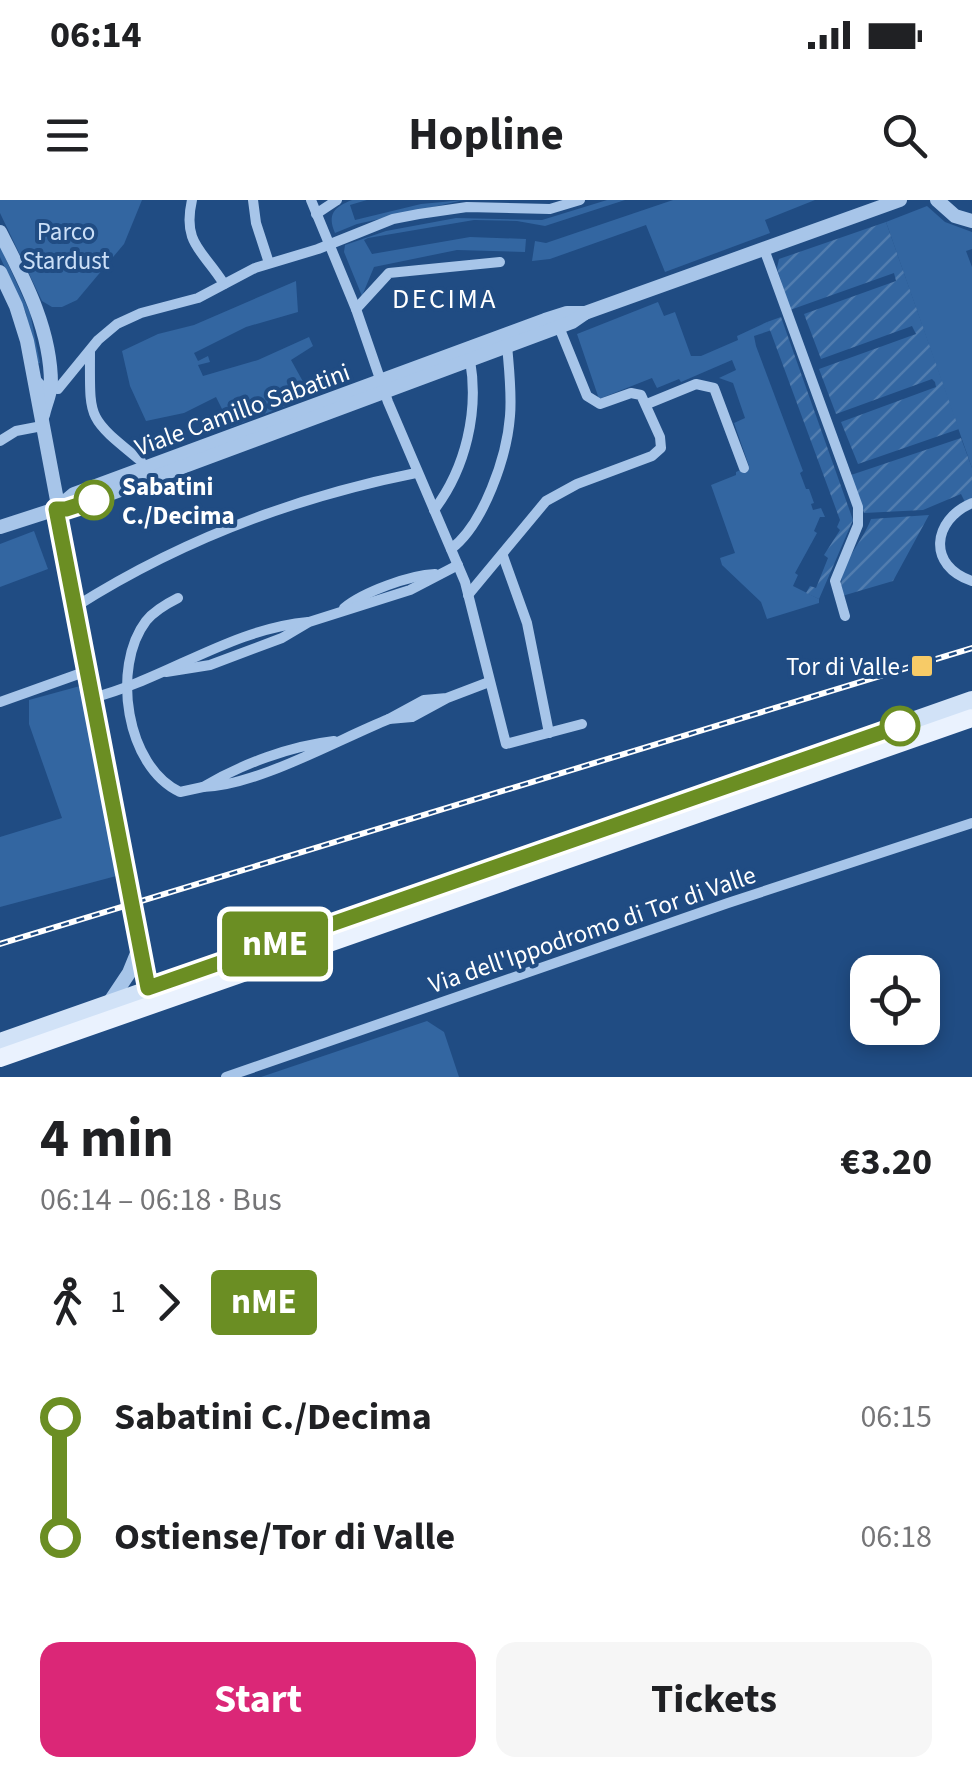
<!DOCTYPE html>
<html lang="en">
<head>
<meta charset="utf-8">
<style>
  body { margin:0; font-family:"Source Sans 3",sans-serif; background:#f6f6f6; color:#202124; height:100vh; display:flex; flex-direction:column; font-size:38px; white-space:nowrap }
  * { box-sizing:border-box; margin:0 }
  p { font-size:32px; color:#757577 }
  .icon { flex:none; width:55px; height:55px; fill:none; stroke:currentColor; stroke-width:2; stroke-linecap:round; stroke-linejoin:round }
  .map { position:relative; height:877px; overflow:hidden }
  .details { display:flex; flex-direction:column; background:#fff; flex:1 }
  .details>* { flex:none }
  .badge { padding:0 20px; border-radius:8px; font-size:35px; line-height:65px }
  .controls { position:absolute; left:850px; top:755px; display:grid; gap:20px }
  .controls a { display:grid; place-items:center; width:90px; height:90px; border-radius:20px; background:#fff; box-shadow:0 5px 15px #0003; font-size:50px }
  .map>.badge { position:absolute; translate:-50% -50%; box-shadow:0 0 0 5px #fff }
  .legs { display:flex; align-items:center; gap:15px; height:110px; padding:0 40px; font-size:32px }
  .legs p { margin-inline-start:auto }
  .head { display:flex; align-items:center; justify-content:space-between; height:170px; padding:0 40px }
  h1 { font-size:55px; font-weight:700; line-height:75px }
  .action { display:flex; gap:20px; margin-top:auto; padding:20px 40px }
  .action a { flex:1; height:115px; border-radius:20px; background:#db2777; color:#fff; font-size:40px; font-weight:700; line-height:115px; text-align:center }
  .action a+a { background:#f6f6f6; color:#202124 }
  ul { padding:0 40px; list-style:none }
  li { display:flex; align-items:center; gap:35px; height:120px; font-size:38px }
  li i { display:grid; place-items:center; width:15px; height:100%; margin:0 12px; background:currentColor }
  li i::after { content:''; width:25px; height:25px; margin:-12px; border:8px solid; border-radius:50%; background:#fff }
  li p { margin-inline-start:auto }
  li:first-child i { background:linear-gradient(#0000 50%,currentColor 0) }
  li:last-child i { background:linear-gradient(currentColor 50%,#0000 0) }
  .status { display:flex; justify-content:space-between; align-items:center; height:70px; padding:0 50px; background:#fff; direction:ltr }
  .status svg { height:28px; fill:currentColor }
  header { display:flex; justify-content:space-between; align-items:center; height:130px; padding:0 40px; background:#fff; font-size:45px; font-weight:700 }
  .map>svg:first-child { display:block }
  .green { fill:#3366a1 }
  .garden { fill:url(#garden-furrows) }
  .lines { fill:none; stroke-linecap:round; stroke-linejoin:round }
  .minor { stroke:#a7c5e9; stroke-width:10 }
  .tertiary { stroke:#a7c5e9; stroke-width:14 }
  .secondary { stroke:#d1e2f7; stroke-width:18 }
  .primary { stroke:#eaf2fe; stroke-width:18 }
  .rail-casing { stroke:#fff; stroke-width:6 }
  .rail { stroke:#204c83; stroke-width:2.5; stroke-dasharray:8; stroke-linecap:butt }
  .line-1-casing { stroke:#fff; stroke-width:22 }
  .line-1 { stroke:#6b8e23; stroke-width:15 }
  .stop-1-dot { fill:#fff; stroke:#6b8e23; stroke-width:5 }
  .poi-dot { fill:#f7cb67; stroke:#204c83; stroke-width:4 }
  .labels { text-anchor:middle; stroke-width:8; stroke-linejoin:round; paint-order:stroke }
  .park-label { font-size:25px; fill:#cbdff7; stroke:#204c83 }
  .street-label { font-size:25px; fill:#fff; stroke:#204c83 }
  .stop-label { font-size:25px; font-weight:bold; fill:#fff; stroke:#204c83; text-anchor:start }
  .poi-label { font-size:25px; fill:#fff; stroke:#204c83; text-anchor:end }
  .neighbourhood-label { font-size:28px; letter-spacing:2.5px; fill:#fff; stroke:#204c83 }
</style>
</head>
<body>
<div class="status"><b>06:14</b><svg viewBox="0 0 49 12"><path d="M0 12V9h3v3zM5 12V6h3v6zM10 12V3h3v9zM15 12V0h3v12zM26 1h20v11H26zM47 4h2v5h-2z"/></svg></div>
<header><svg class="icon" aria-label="menu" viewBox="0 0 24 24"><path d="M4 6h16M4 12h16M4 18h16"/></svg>Hopline<svg class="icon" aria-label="search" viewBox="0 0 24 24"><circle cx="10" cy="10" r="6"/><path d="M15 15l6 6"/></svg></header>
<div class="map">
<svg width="972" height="877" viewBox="0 0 972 877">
  <defs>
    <pattern id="garden-furrows" width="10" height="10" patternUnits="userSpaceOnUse" patternTransform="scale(2.5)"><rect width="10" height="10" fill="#3366a1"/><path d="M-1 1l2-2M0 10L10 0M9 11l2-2" fill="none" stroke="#527daf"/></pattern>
  </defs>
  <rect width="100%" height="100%" fill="#204c83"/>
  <!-- green -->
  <g class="green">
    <polygon points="0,0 142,0 124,44 77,100 62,107 52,107 42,101 0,13"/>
    <path d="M352 0H367L350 5 355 20 421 4 464 0 357 24 335 33C327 14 334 7 352 0Z"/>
    <polygon points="607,0 625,0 545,26 517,21 474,20 368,38 364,40 372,54 470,37 526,39 525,52 457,50 374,67 362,96 344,52 345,45 386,31 456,18 542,20"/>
    <polygon points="673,0 815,0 765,20 770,33 665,72 646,25 550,59 532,61 535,41 546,43"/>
    <polygon points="927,6 945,22 972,32 972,49 966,51 972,67 972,268 886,22"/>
    <polygon points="0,46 30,113 40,163 36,164 26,113 0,57"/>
    <polygon points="296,81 298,112 246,127 194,153 198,161 208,156 210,162 198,165 203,176 258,160 309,137 313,146 291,160 311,196 231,227 216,197 184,213 146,221 130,186 122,151 158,134 194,125"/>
    <polygon points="658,102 664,116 675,112 691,156 701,156 738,140 737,136 767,122 772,130 754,136 756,146 803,271 800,273 806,289 809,289 814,303 811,304 813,310 821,308 825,317 820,317 814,331 817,333 795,373 798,375 793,386 819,399 819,403 767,419 761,402 722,365 720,358 735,353 711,285 736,275 736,272 749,266 734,223 745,218 733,183 719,178 736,170 732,160 681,182 679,179 657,188 652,178 599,199 577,134"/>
    <polygon points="34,331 48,369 0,387 0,344"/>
    <polygon points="80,486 120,675 0,707 0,637 62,618 29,524 29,500"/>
    <polygon points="427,821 444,832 459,877 261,877"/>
  </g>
  <!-- garden -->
  <g class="garden">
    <polygon points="886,22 959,229 858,264 841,222 936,187 935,182 932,179 836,214 819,169 916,134 912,126 821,159 804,114 896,81 894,73 790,110 777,68 779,59"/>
    <polygon points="781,117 853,320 819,399 806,393 810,386 816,388 828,358 824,355 840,330 837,327 840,320 767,122"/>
    <polygon points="961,238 972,268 972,298 965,302 961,294 923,310 864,313 851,275"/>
    <path d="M929 315 893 381 842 396C836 365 861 346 871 319Z"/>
  </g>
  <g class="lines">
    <!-- minor -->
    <g class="minor">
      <path d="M192 0C182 44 203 50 224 84"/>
      <polyline points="253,0 256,23 269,63"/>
      <polyline points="311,0 356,109 388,202 465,382 506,544 582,524"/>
      <polyline points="316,14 337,0"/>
      <polyline points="764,49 858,307 858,325 835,381 845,416"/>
      <polyline points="356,109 389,73 500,62"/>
      <path d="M90 151C90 221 86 216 141 261"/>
      <polyline points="34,178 43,187 58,189 98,140 117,124 141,113 198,98 255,68 318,49 393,19 419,14 467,7 550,9 580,0"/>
      <polyline points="647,204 696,184 714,188 744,268"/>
      <polyline points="0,241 16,231 42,226"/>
      <path d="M972 303C932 320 927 366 972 381"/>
      <path d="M434 310C466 268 479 211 470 160"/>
      <path d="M451 349C484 324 507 256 510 216 512 193 509 169 507 145"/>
      <polyline points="503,356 527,423 549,533"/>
      <polyline points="468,395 546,301 577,284 652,256 661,248 660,237 641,195 631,193 600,204 587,196 559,127"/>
      <path d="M178 398C166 404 154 411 146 421 111 467 126 567 180 592L203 587"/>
      <path d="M75 407C179 341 295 297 416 273"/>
      <path d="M344 408C363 392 410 375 435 374"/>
      <polyline points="166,472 210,465 282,438 309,422 410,390 458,365"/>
      <path d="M92 498C166 479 231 429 308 422"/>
      <polyline points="447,498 424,500 389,519 412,517 447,498 489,482"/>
      <polyline points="0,502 87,471"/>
      <path d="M334 541C290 546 242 564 203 587 256 586 337 540 389 519"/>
      <polyline points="226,877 728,703 972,623"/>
    </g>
    <!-- tertiary -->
    <g class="tertiary">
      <polyline points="937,0 955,16 972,21"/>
      <path d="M0 32C24 79 51 129 51 184 50 195 45 205 43 215"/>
      <polyline points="0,72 16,106 27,141 149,788"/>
      <polyline points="56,309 74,294 545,120 567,113 585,113"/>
      <polyline points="0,327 56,309 66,309 88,302 572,122 585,113 900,0"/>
      <polyline points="109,803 129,773 140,746"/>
    </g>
    <!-- secondary -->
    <polyline class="secondary" points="0,842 972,500"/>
    <!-- primary -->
    <polyline class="primary" points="0,858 972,518"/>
    <!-- rail casing -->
    <g class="rail-casing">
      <polyline id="rail" points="0,744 972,448"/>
    </g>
    <!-- rail -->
    <use href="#rail" class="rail"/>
  </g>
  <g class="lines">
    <!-- line-1 casing -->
    <g class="line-1-casing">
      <polyline id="line-1" points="94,300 66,309 56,309 148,788 900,526"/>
    </g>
    <!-- line-1 -->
    <use href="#line-1" class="line-1"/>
  </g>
  <!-- markers -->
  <g class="stop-1-dot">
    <circle cx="94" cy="300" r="18"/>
    <circle cx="900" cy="526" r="18"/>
  </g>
  <rect class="poi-dot" x="910" y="454" width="24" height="24" rx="5"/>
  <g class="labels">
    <!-- park labels -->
    <g class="park-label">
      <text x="66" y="40">Parco<tspan x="66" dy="29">Stardust</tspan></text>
    </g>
    <!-- street labels -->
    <g class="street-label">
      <text transform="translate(242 209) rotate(-20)" y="9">Viale Camillo Sabatini</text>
      <text transform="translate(592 729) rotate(-19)" y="9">Via dell'Ippodromo di Tor di Valle</text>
    </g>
    <!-- stop labels -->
    <g class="stop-label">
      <text x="122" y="295">Sabatini<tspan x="122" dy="29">C./Decima</tspan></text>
    </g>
    <!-- poi labels -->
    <g class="poi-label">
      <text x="900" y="475">Tor di Valle</text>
    </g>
    <!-- neighbourhood labels -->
    <g class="neighbourhood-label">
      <text x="445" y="108">DECIMA</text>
    </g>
  </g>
</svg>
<div class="controls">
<a><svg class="icon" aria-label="locate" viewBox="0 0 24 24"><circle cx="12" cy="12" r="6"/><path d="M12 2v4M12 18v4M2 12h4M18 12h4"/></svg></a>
</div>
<b class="badge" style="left:275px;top:744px;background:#6b8e23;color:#fff">nME</b>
</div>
<section class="details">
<div class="head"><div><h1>4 min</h1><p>06:14 – 06:18 · Bus</p></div><b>€3.20</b></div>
<div class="legs"><svg class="icon" aria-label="walk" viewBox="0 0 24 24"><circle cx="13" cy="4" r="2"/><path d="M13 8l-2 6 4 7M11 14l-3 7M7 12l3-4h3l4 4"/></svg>1<svg class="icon" aria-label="forward" viewBox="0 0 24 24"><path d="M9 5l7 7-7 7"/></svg><b class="badge" style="background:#6b8e23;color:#fff">nME</b></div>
<ul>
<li><i style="color:#6b8e23"></i><b>Sabatini C./Decima</b><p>06:15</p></li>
<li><i style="color:#6b8e23"></i><b>Ostiense/Tor di Valle</b><p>06:18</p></li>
</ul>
<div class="action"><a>Start</a><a>Tickets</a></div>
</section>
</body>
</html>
